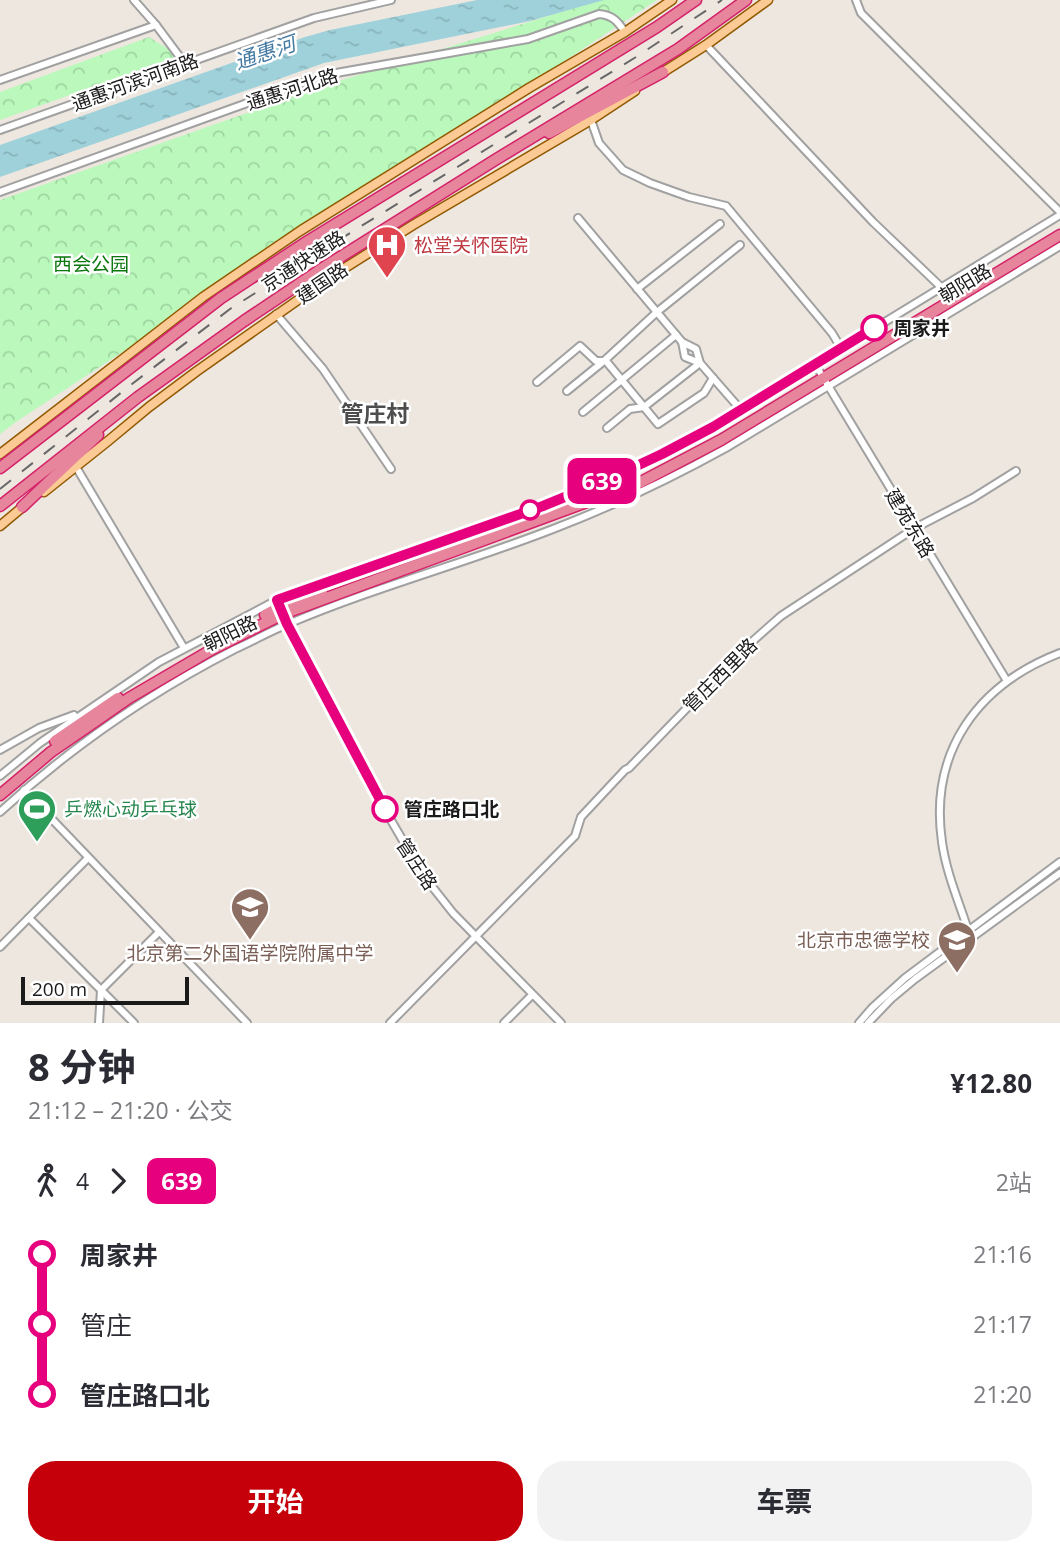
<!DOCTYPE html>
<html lang="zh">
<head>
<meta charset="utf-8">
<style>
  body { margin:0; font-family:"Open Sans","Noto Sans SC",sans-serif; background:#f2f2f3; color:#2b2b33; height:100vh; display:flex; flex-direction:column; font-size:26px; white-space:nowrap }
  * { box-sizing:border-box; margin:0 }
  p { font-size:23px; color:#7c7c81 }
  .icon { flex:none; width:38px; height:38px; fill:none; stroke:currentColor; stroke-width:2; stroke-linecap:round; stroke-linejoin:round }
  .map { position:relative; height:1023px; overflow:hidden }
  .side { display:flex; flex-direction:column; background:#fff; flex:1 }
  .side>* { flex:none }
  .badge { padding:0 14px; border-radius:10px; font-size:24px; line-height:46px }
  .scale { position:absolute; left:21px; bottom:18px; width:168px; box-sizing:border-box; padding-left:7px; border:4px solid #1a1a1a; border-top:0; font-size:19px; line-height:24px; white-space:nowrap; color:#1a1a1a; -webkit-text-stroke:5px #fff; paint-order:stroke }
  .map>.badge { position:absolute; translate:-50% -50%; box-shadow:0 0 0 4px #fff }
  .legs { display:flex; align-items:center; gap:10px; height:77px; padding:0 28px; font-size:23px }
  .legs p { margin-inline-start:auto }
  .headline { display:flex; align-items:center; justify-content:space-between; height:119px; padding:0 28px }
  h1 { font-size:38px; font-weight:700; line-height:52px }
  .action { display:flex; gap:14px; margin-top:auto; padding:14px 28px }
  .action a { flex:1; height:80px; border-radius:28px; background:#c5000a; color:#fff; font-size:28px; font-weight:700; line-height:80px; text-align:center }
  .action a+a { background:#f2f2f3; color:#2b2b33 }
  ul { padding:0 28px; list-style:none }
  li { display:flex; align-items:center; gap:24px; height:70px; font-size:26px }
  li i { display:grid; place-items:center; width:10px; height:100%; margin:0 9px; background:currentColor }
  li i::after { content:''; width:18px; height:18px; margin:-9px; border:5px solid; border-radius:50%; background:#fff }
  li p { margin-inline-start:auto }
  li:first-child i { background:linear-gradient(#0000 50%,currentColor 0) }
  li:last-child i { background:linear-gradient(currentColor 50%,#0000 0) }
  .map>svg:first-child { display:block }
  .park { fill:url(#park-crowns) }
  .water { fill:url(#water-ripples) }
  .lines { fill:none; stroke-linecap:round; stroke-linejoin:round }
  .minor-casing { stroke:#a1a1a1; stroke-width:10 }
  .major-casing { stroke:#915900; stroke-width:11 }
  .highway-casing { stroke:#d52169; stroke-width:13 }
  .minor { stroke:#fff; stroke-width:6 }
  .major { stroke:#fcca95; stroke-width:8 }
  .highway { stroke:#e6859c; stroke-width:10 }
  .rail { stroke:#686868; stroke-width:2; stroke-dasharray:14 14; stroke-linecap:butt }
  .line-1-casing { stroke:#fff; stroke-width:16 }
  .line-1 { stroke:#e6007e; stroke-width:10 }
  .stop-1-dot { fill:#fff; stroke:#e6007e; stroke-width:3.5 }
  .labels { text-anchor:middle; stroke-width:5; stroke-linejoin:round; paint-order:stroke }
  .street-label { font-size:19px; fill:#1a1a1a; stroke:#fff }
  .health-label { font-size:19px; fill:#be3a42; stroke:#fff; text-anchor:start }
  .park-label { font-size:19px; fill:#0a770d; stroke:#fff }
  .stop-label { font-size:19px; font-weight:bold; fill:#1a1a1a; stroke:#fff; text-anchor:start }
  .leisure-label { font-size:19px; fill:#27864d; stroke:#fff; text-anchor:start }
  .education-label { font-size:19px; fill:#785e54; stroke:#fff; text-anchor:end }
  .water-label { font-size:21px; font-style:italic; fill:#4479a2; stroke:#fff }
  .quarter-label { font-size:23px; font-weight:bold; fill:#4d4d4d; stroke:#fff }
</style>
</head>
<body>
<div class="map">
<svg width="1060" height="1023" viewBox="0 0 1060 1023">
  <defs>
    <pattern id="park-crowns" width="20" height="18" patternUnits="userSpaceOnUse" patternTransform="scale(1.75)"><rect width="20" height="18" fill="#baf9bb"/><path d="M2 6a3 3 0 1 1 6 0M12 15a3 3 0 1 1 6 0" fill="none" stroke="#9fd5a0"/></pattern>
    <pattern id="water-ripples" width="26" height="14" patternUnits="userSpaceOnUse" patternTransform="scale(1.75)"><rect width="26" height="14" fill="#9fd1db"/><path d="M2 4q2-2 4 0t4 0M15 11q2-2 4 0t4 0" fill="none" stroke="#88b3bb"/></pattern>
  </defs>
  <rect width="100%" height="100%" fill="#ede7df"/>
  <!-- park -->
  <g class="park">
    <polygon points="600,0 657,0 16,422 0,434 0,200 326,85"/>
    <polygon points="149,37 179,56 0,120 0,92"/>
  </g>
  <!-- water -->
  <polygon class="water" points="477,0 604,0 530,21 324,63 0,177 0,145 305,37 330,30"/>
  <g class="lines">
    <!-- minor casing -->
    <g class="minor-casing">
      <g id="minor">
        <polyline points="134,0 156,25"/>
        <polyline points="856,0 861,13 1060,212"/>
        <polyline points="706,45 873,222 941,287"/>
        <polyline points="0,80 156,25 185,64"/>
        <polyline points="591,120 599,143 623,170 650,183 689,197 726,206 832,333 841,348"/>
        <polyline points="0,130 314,18 391,0"/>
        <path d="M0 192 325 75 528 39 599 14C613 15 618 22 625 32"/>
        <polyline points="578,218 682,342"/>
        <polyline points="637,289 720,224"/>
        <polyline points="276,314 323,369 391,469"/>
        <polyline points="700,363 685,357 682,342 696,349 700,363 741,410"/>
        <polyline points="815,364 1007,681"/>
        <polyline points="537,382 580,346 596,361 606,361 658,424 704,393 713,378"/>
        <polyline points="567,391 604,361 657,312 740,245"/>
        <polyline points="583,412 676,335"/>
        <polyline points="607,428 630,409 644,407 700,363"/>
        <polyline points="76,467 184,648"/>
        <polyline points="282,611 287,624 385,810 423,875 453,913 561,1023"/>
        <polyline points="0,750 39,728 74,715"/>
        <polyline points="0,776 40,743 159,662 277,600 543,506 609,479 662,454 713,427 1060,215"/>
        <polyline points="24,790 247,1023"/>
        <path d="M0 812C71 747 149 693 235 649 253 641 270 631 288 624 375 587 466 563 553 529 613 506 670 479 726 448L1060 246"/>
        <polyline points="29,918 134,1023"/>
        <path d="M968 930C959 902 946 872 942 842 929 752 977 685 1060 653"/>
        <polyline points="0,947 88,858"/>
        <polyline points="99,1023 101,990 159,932"/>
        <polyline points="390,1023 575,836 581,817 625,770 629,768 746,647 781,616 915,528 973,498 1016,471"/>
        <polyline points="504,1023 532,995"/>
        <polyline points="859,1023 872,1008 905,978 1060,862"/>
        <polyline points="868,1023 891,999 915,979 1060,873"/>
      </g>
    </g>
    <!-- major casing -->
    <g class="major-casing">
      <g id="major">
        <polyline points="660,74 706,45 768,0"/>
        <polyline points="0,454 203,297 300,231 529,88 625,32 672,0"/>
        <polyline points="44,492 108,441 149,407 197,371 332,276 413,225 591,120 635,91"/>
        <polyline points="0,526 25,505"/>
      </g>
    </g>
    <!-- highway casing -->
    <g class="highway-casing">
      <g id="highway">
        <polyline points="549,133 663,72"/>
        <polyline points="0,468 221,298 308,241 657,27 696,0"/>
        <polyline points="0,506 138,397 244,321 326,266 495,160 678,49 746,0"/>
        <polyline points="22,507 98,435"/>
        <polyline points="265,615 280,607 322,592"/>
        <polyline points="55,741 118,698"/>
        <polyline points="0,795 51,752 96,721 129,698 211,650 283,614 641,482 721,440 1060,235"/>
      </g>
    </g>
    <!-- minor -->
    <use href="#minor" class="minor"/>
    <!-- major -->
    <use href="#major" class="major"/>
    <!-- highway -->
    <use href="#highway" class="highway"/>
    <!-- rail -->
    <polyline class="rail" points="0,489 132,384 230,309 350,233 636,57 722,0"/>
  </g>
  <g class="lines">
    <!-- line-1 casing -->
    <g class="line-1-casing">
      <polyline id="line-1" points="385,809 287,624 277,600 543,506 609,479 662,454 713,427 874,328"/>
    </g>
    <!-- line-1 -->
    <use href="#line-1" class="line-1"/>
  </g>
  <!-- icons -->
  <defs>
    <g id="hospital-pin" transform="scale(2.0125)"><path d="M0 17L-7.5 6A9.5 9.5 0 1 1 7.5 6Z" fill="#e0444e" stroke="#fff"/><path d="M-5-5h3v3.5h4V-5h3V5h-3V1.5h-4V5h-3Z" fill="#fff"/></g>
    <g id="stadium-pin" transform="scale(2.0125)"><path d="M0 17L-7.5 6A9.5 9.5 0 1 1 7.5 6Z" fill="#2e9e5b" stroke="#fff"/><path d="M0-5a6.5 5 0 1 0 0 10a6.5 5 0 1 0 0-10ZM-3.5-1.8h7v3.6h-7Z" fill="#fff"/></g>
    <g id="school-pin" transform="scale(2.0125)"><path d="M0 17L-7.5 6A9.5 9.5 0 1 1 7.5 6Z" fill="#8d6e63" stroke="#fff"/><path d="M0-5L7-2L0 1L-7-2ZM-4 1L0 2.5L4 1V4Q0 6-4 4Z" fill="#fff"/></g>
  </defs>
  <g fill-rule="evenodd">
    <use href="#hospital-pin" x="387" y="245"/>
    <use href="#stadium-pin" x="37" y="809"/>
    <use href="#school-pin" x="250" y="907"/>
    <use href="#school-pin" x="957" y="940"/>
  </g>
  <!-- markers -->
  <g class="stop-1-dot">
    <circle cx="874" cy="328" r="12"/>
    <circle cx="530" cy="510" r="9"/>
    <circle cx="385" cy="809" r="12"/>
  </g>
  <g class="labels">
    <!-- street labels -->
    <g class="street-label">
      <text transform="translate(135 82) rotate(-20)" y="7">通惠河滨河南路</text>
      <text transform="translate(292 89) rotate(-18)" y="7">通惠河北路</text>
      <text transform="translate(303 261) rotate(-33)" y="7">京通快速路</text>
      <text transform="translate(322 283) rotate(-34)" y="7">建国路</text>
      <text transform="translate(965 283) rotate(-31)" y="7">朝阳路</text>
      <text transform="translate(910 523) rotate(59)" y="7">建苑东路</text>
      <text transform="translate(230 633) rotate(-26)" y="7">朝阳路</text>
      <text transform="translate(720 675) rotate(-45)" y="7">管庄西里路</text>
      <text transform="translate(417 864) rotate(57)" y="7">管庄路</text>
    </g>
    <!-- health labels -->
    <g class="health-label">
      <text x="414" y="252">松堂关怀医院</text>
    </g>
    <!-- park labels -->
    <g class="park-label">
      <text x="91" y="271">西会公园</text>
    </g>
    <!-- stop labels -->
    <g class="stop-label">
      <text x="893" y="335">周家井</text>
      <text x="404" y="816">管庄路口北</text>
    </g>
    <!-- leisure labels -->
    <g class="leisure-label">
      <text x="64" y="816">乒燃心动乒乓球</text>
    </g>
    <!-- education labels -->
    <g class="education-label">
      <text x="930" y="947">北京市忠德学校</text>
      <text x="250" y="960" text-anchor="middle">北京第二外国语学院附属中学</text>
    </g>
    <!-- water labels -->
    <g class="water-label">
      <text transform="translate(265 53) rotate(-19)" y="7">通惠河</text>
    </g>
    <!-- quarter labels -->
    <g class="quarter-label">
      <text x="375" y="422">管庄村</text>
    </g>
  </g>
</svg>
<div class="scale">200 m</div>
<b class="badge" style="left:602px;top:481px;background:#e6007e;color:#fff">639</b>
</div>
<section class="side">
<div class="headline"><div><h1>8 分钟</h1><p>21:12 – 21:20 · 公交</p></div><b>¥12.80</b></div>
<div class="legs"><svg class="icon" aria-label="walk" viewBox="0 0 24 24"><circle cx="13" cy="4" r="2"/><path d="M13 8l-2 6 4 7M11 14l-3 7M7 12l3-4h3l4 4"/></svg>4<svg class="icon" aria-label="forward" viewBox="0 0 24 24"><path d="M9 5l7 7-7 7"/></svg><b class="badge" style="background:#e6007e;color:#fff">639</b><p>2站</p></div>
<ul>
<li><i style="color:#e6007e"></i><b>周家井</b><p>21:16</p></li>
<li><i style="color:#e6007e"></i><span>管庄</span><p>21:17</p></li>
<li><i style="color:#e6007e"></i><b>管庄路口北</b><p>21:20</p></li>
</ul>
<div class="action"><a>开始</a><a>车票</a></div>
</section>
</body>
</html>
